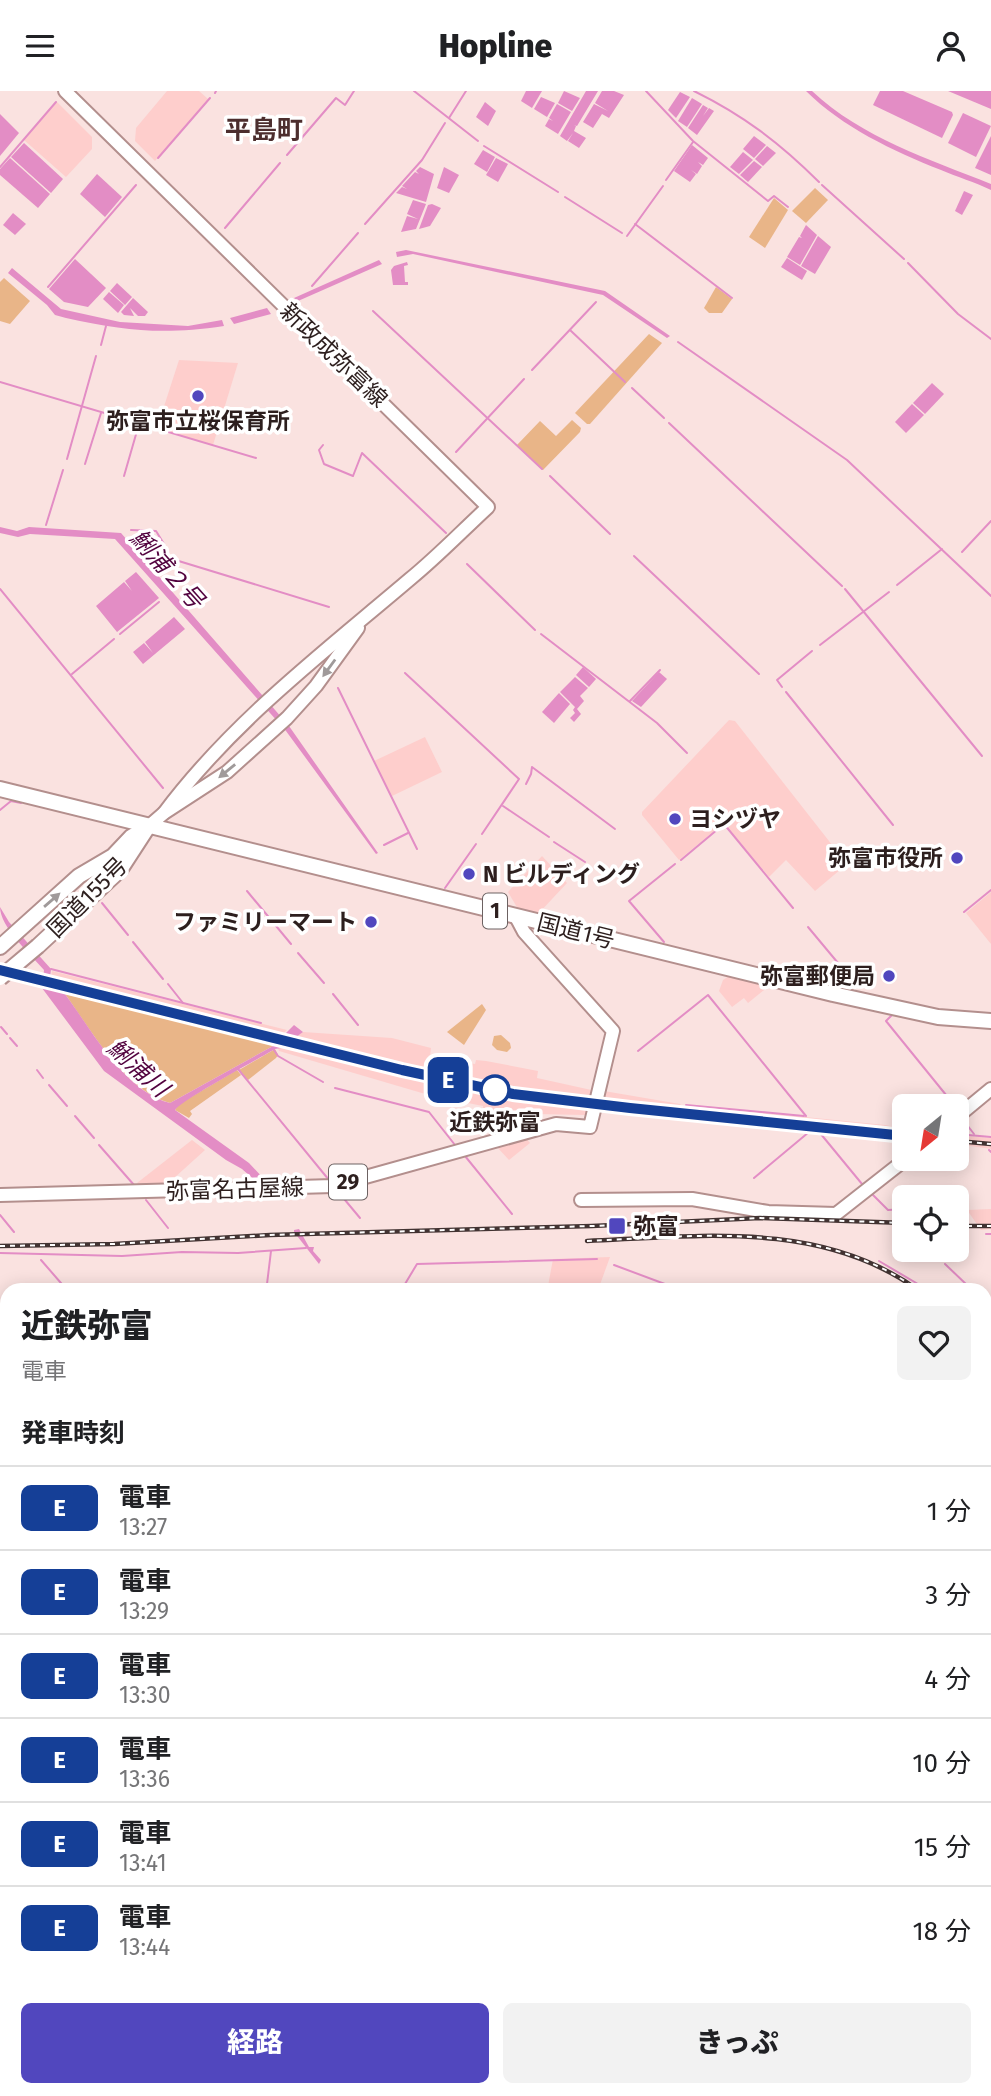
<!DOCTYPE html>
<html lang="ja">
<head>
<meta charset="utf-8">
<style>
  body { margin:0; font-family:"Fira Sans","Noto Sans JP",sans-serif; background:#f2f2f2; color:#202124; height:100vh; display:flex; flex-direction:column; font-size:26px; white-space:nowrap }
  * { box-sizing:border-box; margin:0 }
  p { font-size:23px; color:#757577 }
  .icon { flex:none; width:38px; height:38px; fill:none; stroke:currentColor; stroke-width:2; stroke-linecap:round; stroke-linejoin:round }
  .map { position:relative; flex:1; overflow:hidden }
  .panel { position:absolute; left:0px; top:1192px; width:992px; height:814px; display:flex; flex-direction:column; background:#fff; border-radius:21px 21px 0 0; box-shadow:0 4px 18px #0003 }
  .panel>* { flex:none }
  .badge { padding:0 14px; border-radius:10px; font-size:24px; line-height:46px }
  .needle { width:46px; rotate:210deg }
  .controls { position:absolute; left:892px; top:1003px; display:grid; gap:14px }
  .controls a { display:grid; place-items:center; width:77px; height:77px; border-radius:10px; background:#fff; box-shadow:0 4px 18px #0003; font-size:35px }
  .map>.badge { position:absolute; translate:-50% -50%; box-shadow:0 0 0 4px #fff }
  h2 { padding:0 21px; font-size:26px; line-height:63px }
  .round { display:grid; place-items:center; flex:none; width:74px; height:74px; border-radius:10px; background:#f2f2f2 }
  .overview { display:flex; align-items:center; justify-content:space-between; height:119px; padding:0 21px }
  h1 { font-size:33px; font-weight:800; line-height:52px }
  .cta { display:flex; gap:14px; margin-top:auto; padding:14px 21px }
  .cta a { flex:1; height:80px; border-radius:10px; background:#5147be; color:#fff; font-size:28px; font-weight:800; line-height:80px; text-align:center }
  .cta a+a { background:#f2f2f2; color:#202124 }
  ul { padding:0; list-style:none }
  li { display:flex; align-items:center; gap:21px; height:84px; padding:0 21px; border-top:2px solid #e0e0e0 }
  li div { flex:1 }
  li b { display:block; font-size:26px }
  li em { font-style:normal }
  li .badge { min-width:77px; font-weight:700; text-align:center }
  header { display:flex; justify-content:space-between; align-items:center; height:91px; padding:0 21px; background:#fff; font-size:32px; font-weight:800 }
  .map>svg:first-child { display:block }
  .built { fill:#fececc }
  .green { fill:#e9b588 }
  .water { fill:#e38dc5 }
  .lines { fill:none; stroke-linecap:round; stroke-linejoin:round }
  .stream { stroke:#e38dc5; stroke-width:2 }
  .secondary-casing { stroke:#b38f8d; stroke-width:16 }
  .primary-casing { stroke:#b38f8d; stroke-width:16 }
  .trunk-casing { stroke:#b38f8d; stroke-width:18 }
  .secondary { stroke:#fff; stroke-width:12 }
  .primary { stroke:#fff; stroke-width:12 }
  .trunk { stroke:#fff; stroke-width:14 }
  .rail-casing { stroke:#423332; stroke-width:4.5 }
  .rail { stroke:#fff; stroke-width:2; stroke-dasharray:5; stroke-linecap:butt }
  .trunk-bridge-casing { stroke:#b38f8d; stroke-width:18; stroke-linecap:butt }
  .trunk-bridge { stroke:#fff; stroke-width:14 }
  .oneway { fill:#a09a9a }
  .line-casing { stroke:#fff; stroke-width:16 }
  .line { stroke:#153f97; stroke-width:10 }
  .poi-dot { fill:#5147be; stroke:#fff; stroke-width:2.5 }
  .stop-dot { fill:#fff; stroke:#153f97; stroke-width:3.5 }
  .labels { text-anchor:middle; stroke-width:7; stroke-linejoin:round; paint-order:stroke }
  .shield { fill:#fff; stroke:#6c6262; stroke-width:2 }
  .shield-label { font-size:21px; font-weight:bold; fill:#2d1f1e }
  .street-label { font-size:23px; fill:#2d1f1e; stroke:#fff }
  .poi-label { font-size:23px; font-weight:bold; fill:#2d1f1e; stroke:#fff; text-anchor:start }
  .stop-label { font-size:23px; font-weight:bold; fill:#2d1f1e; stroke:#fff }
  .water-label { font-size:24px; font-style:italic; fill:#52033f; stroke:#fff }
  .quarter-label { font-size:26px; font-weight:bold; fill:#4c2e2e; stroke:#fff }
</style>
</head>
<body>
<header><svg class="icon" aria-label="menu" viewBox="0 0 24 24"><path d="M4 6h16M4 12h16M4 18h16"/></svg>Hopline<svg class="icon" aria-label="person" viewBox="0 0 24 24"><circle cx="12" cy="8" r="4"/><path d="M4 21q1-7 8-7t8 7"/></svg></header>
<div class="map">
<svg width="991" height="2005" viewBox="0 0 991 2005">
  <rect width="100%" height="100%" fill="#fae2e0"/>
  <!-- built -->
  <g class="built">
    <polygon points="167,0 199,0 208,8 155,70 135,50 136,37"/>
    <polygon points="57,11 92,46 92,58 66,86 24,49"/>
    <polygon points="179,269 238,272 213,354 157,337"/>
    <polygon points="729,629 735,630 847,773 815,800 786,769 769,786 724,732 679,769 642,724 642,721"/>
    <polygon points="425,646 442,681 392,705 374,670"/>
    <polygon points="542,765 567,792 538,823 518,818 508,801"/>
    <polygon points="991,801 991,853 966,822"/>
    <polygon points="52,880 287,939 275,950 49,894"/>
    <polygon points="729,885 769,895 748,912 744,907 732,916 719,900 723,889"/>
    <polygon points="303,941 392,947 431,957 430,965 475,973 476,969 486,970 538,980 537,987 596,1000 585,1024 536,1023 530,1029 483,1022 483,1015 432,1005 279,960 278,957"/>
    <polygon points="604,1000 680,1013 695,1029 598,1020"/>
    <polygon points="686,1014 885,1034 905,1038 905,1048 700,1030"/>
    <polygon points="957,1044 991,1047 991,1058 957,1053"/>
    <polygon points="526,1047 530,1052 509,1069 496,1055"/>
    <polygon points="192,1049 205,1059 163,1097 141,1096 137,1092"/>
    <polygon points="991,1118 991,1138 981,1139 967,1119"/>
    <polygon points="610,1166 598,1199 544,1199 545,1195 548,1195 553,1168"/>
    <polygon points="985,1488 991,1491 991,1554 988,1555 985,1554"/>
    <polygon points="479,1999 482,2002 479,2005 365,2005 358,1999"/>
  </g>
  <!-- green -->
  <g class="green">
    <polygon points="815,97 828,109 806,132 792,120"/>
    <polygon points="774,107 788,119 765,157 749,146"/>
    <polygon points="4,187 30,210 10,233 0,230 0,191"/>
    <polygon points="716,196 732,208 722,222 709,222 704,217"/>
    <polygon points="649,243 662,252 590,333 587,333 575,322"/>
    <polygon points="572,329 581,337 580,341 543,379 517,354 540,330 556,345"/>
    <path d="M65 903 271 952 273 955 170 1012C125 1000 91 939 65 903Z"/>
    <polygon points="482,913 486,919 464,954 447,941"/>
    <polygon points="501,944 510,952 511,957 507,961 497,959 492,954 494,945"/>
    <polygon points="275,958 278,964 276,967 248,989 239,979"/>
    <polygon points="237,979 241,984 190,1020 192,1023 189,1027 175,1019 179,1013"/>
    <polygon points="783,1999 783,1998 818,1999 812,2005 785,2005"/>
  </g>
  <!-- water -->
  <g class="water">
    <polygon points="526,0 542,0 532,17 521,10"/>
    <polygon points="564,0 580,7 572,20 558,12"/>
    <polygon points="586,0 598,0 577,35 574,34 576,35 574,40 586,47 579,57 568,50 573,42 567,50 560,45"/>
    <polygon points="602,0 614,0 624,4 609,27 602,23 593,37 583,31 594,13 608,20 595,12"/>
    <path d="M806 0H812C862 47 929 68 991 93V99C975 91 957 86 941 79 893 60 842 36 806 0Z"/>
    <polygon points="880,0 903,0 952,21 953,24 942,47 873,14"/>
    <polygon points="948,0 991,0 991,18"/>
    <polygon points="680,1 690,6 676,27 668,19"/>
    <polygon points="541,6 555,12 547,26 534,18"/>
    <polygon points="692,7 702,13 687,36 678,30"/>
    <polygon points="485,11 496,20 488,35 476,26"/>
    <polygon points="557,13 571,21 558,43 545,35 549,28 553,30 549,27"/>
    <polygon points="703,14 708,17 703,25 709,17 714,20 697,44 688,37"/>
    <polygon points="963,22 991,35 976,66 948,52"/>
    <polygon points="0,23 19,42 0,65"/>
    <polygon points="754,45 766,54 754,67 743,58"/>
    <polygon points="991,45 991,84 975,77"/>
    <polygon points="24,52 63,88 51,102 11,66"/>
    <polygon points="692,54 708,67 703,74 698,71 702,75 697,83 691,79 696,83 690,91 674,80"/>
    <polygon points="767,55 776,62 763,75 755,68"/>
    <polygon points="483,59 495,66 487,81 474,73"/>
    <polygon points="743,61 753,69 739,83 730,76"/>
    <polygon points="10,67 50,103 38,117 0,84 0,78"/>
    <polygon points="496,67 508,73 498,91 486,84"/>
    <polygon points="754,70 762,76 748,91 740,84"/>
    <polygon points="420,76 434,83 426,111 396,102 402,96 407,98 402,95 415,81 419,83 416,80"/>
    <polygon points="444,76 459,84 449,102 437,97"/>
    <polygon points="97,83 122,106 105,126 80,103"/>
    <polygon points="964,100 973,104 962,124 955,120"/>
    <polygon points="413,109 426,113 416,138 401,141 407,125 418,128 407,123"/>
    <polygon points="432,113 441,117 430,135 419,138 428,114"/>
    <polygon points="13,122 26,133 15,144 3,134"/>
    <polygon points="806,134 817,144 800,174 787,166 799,146 802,147 800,145"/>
    <polygon points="818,145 831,156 815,183 801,175"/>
    <polygon points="406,159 605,200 670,245 667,247 603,204 413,163 397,166 396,161"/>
    <polygon points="787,167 807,180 802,189 781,176"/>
    <polygon points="75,168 106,197 88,216 64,211 49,198"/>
    <polygon points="379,169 382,173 298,210 294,207"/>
    <polygon points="407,171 408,174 404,175 405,191 408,191 408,194 393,194 391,179 394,175"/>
    <path d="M12 177 61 218 120 231 188 235 222 229 224 235C163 244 126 240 66 227L55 224 47 214 8 182Z"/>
    <polygon points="117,192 132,206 125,214 110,200"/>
    <polygon points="109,201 124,214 118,222 103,208"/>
    <polygon points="133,207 148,221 145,225 138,225 130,217 134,225 124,224 121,221"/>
    <polygon points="267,217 271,223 234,233 230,227"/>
    <polygon points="932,292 944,303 925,323 913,312"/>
    <polygon points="912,313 924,324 906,342 895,331"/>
    <polygon points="0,436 17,440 29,436 121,442 289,635 378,762 376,763 286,640 115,448 30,443 18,446 0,442"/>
    <polygon points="136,481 159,507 117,541 96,515 124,491 132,500 125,490"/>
    <polygon points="174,526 185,538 143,573 133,561 144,552 153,562 145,551"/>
    <polygon points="583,576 596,588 589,596 576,584"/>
    <polygon points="659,581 667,588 641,616 632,610"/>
    <polygon points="575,586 588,597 580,605 584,610 577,618 581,623 574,631 570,627 575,622 573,619 575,616 560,601"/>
    <polygon points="559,602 570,613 554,632 542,621"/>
    <path d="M0 816 9 831 51 878 49 896 61 900 65 903C91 938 125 1001 170 1012L273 955 294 934 303 941 281 957 275 958C260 967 180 1010 175 1019L249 1072 264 1088 263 1092 257 1091 242 1078 226 1069 104 980 42 897 44 879C31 864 0 836 0 816Z"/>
    <polygon points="299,1138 309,1156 314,1156 313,1160 321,1169 319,1173 294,1141 294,1139"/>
  </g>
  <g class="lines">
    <!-- stream -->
    <g class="stream">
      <polyline points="414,0 478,50"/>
      <polyline points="646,0 693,50 768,110 774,105 788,116"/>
      <path d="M694 0C743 24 780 52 819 91"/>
      <polyline points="215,2 216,0"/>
      <polyline points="449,27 466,0"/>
      <polyline points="484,55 558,101"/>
      <polyline points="287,64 336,7 345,14 354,0"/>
      <polyline points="158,67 210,7"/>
      <polyline points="0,76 56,11"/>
      <polyline points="666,89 693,51"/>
      <polyline points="822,94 904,168"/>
      <polyline points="565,106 622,142"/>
      <polyline points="365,133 422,69 445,32"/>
      <polyline points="635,133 732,207"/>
      <polyline points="225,137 280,72"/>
      <polyline points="627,145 663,95"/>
      <polyline points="908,172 958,223 991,248"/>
      <polyline points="312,195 358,142"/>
      <polyline points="48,196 136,94"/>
      <polyline points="373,220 542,378"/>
      <polyline points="570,239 625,291"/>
      <polyline points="678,251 847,369 991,505"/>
      <polyline points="101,254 106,235"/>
      <polyline points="532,279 596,211"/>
      <polyline points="0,291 256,367"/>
      <polyline points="632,297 664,327"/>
      <polyline points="669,332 842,495"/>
      <polyline points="323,354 319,359 324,373 353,385 362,362 446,442"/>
      <polyline points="456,361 524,288"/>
      <polyline points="67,368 96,265"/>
      <polyline points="85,373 101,322"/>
      <polyline points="124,385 139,333"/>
      <polyline points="550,385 610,443"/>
      <polyline points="46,434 63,379"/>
      <polyline points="131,439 156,440 164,453 157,472"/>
      <polyline points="962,461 991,430"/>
      <polyline points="159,464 329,516"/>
      <polyline points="634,465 759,583"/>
      <polyline points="467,473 535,539"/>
      <polyline points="897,494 942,458"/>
      <polyline points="0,498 163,697"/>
      <polyline points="845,498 982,665"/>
      <polyline points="120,543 159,511"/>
      <polyline points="541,543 657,632 687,662"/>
      <polyline points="820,554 889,501"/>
      <polyline points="405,582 519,688 482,743"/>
      <polyline points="72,583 114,548"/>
      <polyline points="782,596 777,589 812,560"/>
      <polyline points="338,597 417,758"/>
      <polyline points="786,601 893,734"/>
      <polyline points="630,610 660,579"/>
      <polyline points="526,693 531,683 532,676 615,738"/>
      <polyline points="503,715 549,746"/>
      <polyline points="0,719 11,710 21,712"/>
      <polyline points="554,751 585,771"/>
      <polyline points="384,754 408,742"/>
      <polyline points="681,769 724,733 793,817"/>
      <polyline points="445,797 476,753"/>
      <polyline points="247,800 291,853"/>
      <polyline points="102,812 128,844"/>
      <polyline points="964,821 991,799"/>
      <polyline points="808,836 848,884"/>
      <polyline points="133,851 163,888"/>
      <polyline points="664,851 629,810 675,773"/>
      <polyline points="298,862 324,892"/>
      <polyline points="51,878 261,932"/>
      <polyline points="168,893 183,912"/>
      <polyline points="333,903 358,934"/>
      <polyline points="892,924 886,930 955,1015"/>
      <polyline points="1,936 7,943"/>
      <polyline points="10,947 17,955"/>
      <polyline points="274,959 278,965 323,991"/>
      <polyline points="638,960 708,904 806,1025"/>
      <polyline points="238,978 329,1089"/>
      <polyline points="37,979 43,987"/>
      <polyline points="49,994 67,1015"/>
      <polyline points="335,997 429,1021 455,1054"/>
      <polyline points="686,1014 804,1025"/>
      <polyline points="75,1025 94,1047"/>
      <polyline points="964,1030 974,1043"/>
      <polyline points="957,1043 991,1046"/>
      <polyline points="99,1054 134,1094"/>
      <polyline points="989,1059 991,1061"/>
      <polyline points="465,1065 512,1123"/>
      <polyline points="754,1087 809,1041 820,1042 862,1093"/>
      <polyline points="871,1102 888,1119 905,1118"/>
      <polyline points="340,1103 360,1127"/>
      <polyline points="146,1109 168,1137"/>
      <polyline points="0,1124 14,1141"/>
      <polyline points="986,1143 991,1143"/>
      <polyline points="0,1162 122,1165 182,1161 238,1162 306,1157"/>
      <polyline points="41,1169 67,1199"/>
      <polyline points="879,1170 928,1199"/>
      <polyline points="945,1173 968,1195"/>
      <polyline points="614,1174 681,1199"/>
      <polyline points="267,1193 271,1160"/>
      <polyline points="972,1198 973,1199"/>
      <polyline points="383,1199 387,1193 402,1198 417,1173 597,1168"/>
      <polyline points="985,1211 991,1217"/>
      <polyline points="985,1250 991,1256"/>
      <polyline points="985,1347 991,1350"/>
      <polyline points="985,1382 991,1371"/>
      <polyline points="985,1487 991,1490"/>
      <polyline points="0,1524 7,1522"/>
      <polyline points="985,1630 991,1635"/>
      <polyline points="0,1725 6,1718"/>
      <polyline points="483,1998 484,1999"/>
      <polyline points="666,1998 674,2005"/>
      <polyline points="72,2005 78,1998"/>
      <polyline points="237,2005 243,1998"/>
    </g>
    <!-- secondary casing -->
    <g class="secondary-casing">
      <g id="secondary">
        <path d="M65 0 488 416C462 440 437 466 410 488 323 562 233 630 164 722"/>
        <polyline points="149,735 164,722 227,681 287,627 316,595 358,537"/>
        <polyline points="957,1026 991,998"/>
        <polyline points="581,1109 692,1108 768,1121 836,1123 906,1068"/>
      </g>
    </g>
    <!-- primary casing -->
    <g class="primary-casing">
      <polyline id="primary" points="0,1104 333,1095 556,1033 590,1036 613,940 524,841 516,826"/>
    </g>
    <!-- trunk casing -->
    <g class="trunk-casing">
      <g id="trunk">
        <polyline points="0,698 833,903 938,926 991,930"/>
        <polyline points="38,855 120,779 146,739"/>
        <polyline points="0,856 79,785 113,765 131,746 149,735"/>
      </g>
    </g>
    <!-- secondary -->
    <use href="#secondary" class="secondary"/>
    <!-- primary -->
    <use href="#primary" class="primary"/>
    <!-- trunk -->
    <use href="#trunk" class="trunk"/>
    <!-- rail casing -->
    <g class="rail-casing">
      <g id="rail">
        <polyline points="0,874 362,966 514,1000 905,1042"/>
        <polyline points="957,1050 991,1053"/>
        <polyline points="957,1135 991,1135"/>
        <path d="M587 1150C699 1145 821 1129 918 1199"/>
        <polyline points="0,1155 114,1153 270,1144 592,1135 760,1127 905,1132"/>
        <polyline points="985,1258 991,1265"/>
      </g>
    </g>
    <!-- rail -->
    <use href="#rail" class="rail"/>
    <!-- trunk-bridge casing -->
    <g class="trunk-bridge-casing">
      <polyline id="trunk-bridge" points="0,887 38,855"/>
    </g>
    <!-- trunk-bridge -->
    <use href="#trunk-bridge" class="trunk-bridge"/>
  </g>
  <!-- one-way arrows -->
  <defs><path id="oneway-solid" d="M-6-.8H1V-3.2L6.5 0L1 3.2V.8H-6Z" transform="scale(1.75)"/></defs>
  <g class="oneway">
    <use href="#oneway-solid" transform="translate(329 577) rotate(126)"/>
    <use href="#oneway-solid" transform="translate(227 680) rotate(141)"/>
    <use href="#oneway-solid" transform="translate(52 809) rotate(-41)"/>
  </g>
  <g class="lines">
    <!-- line casing -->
    <g class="line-casing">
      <polyline id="line" points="0,879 402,979 513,1003 630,1017 905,1045"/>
    </g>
    <!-- line -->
    <use href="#line" class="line"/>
  </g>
  <!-- markers -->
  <g class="poi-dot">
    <circle cx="198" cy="305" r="7"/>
    <circle cx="675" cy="728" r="7"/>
    <circle cx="957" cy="767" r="7"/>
    <circle cx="469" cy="783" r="7"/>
    <circle cx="371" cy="831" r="7"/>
    <circle cx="889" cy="885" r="7"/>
    <rect x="608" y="1126" width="18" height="18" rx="3.5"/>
  </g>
  <circle class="stop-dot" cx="495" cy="999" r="14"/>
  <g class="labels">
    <!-- shield labels -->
    <g class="shield">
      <rect x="483" y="802.5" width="24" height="35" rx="5"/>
      <rect x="329" y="1073.5" width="38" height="35" rx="5"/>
    </g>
    <g class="shield-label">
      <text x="495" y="827">1</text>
      <text x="348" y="1098">29</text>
    </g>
    <!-- street labels -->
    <g class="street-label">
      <text transform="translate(334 264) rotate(44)" y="8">新政成弥富線</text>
      <text transform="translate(87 806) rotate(-45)" y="8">国道155号</text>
      <text transform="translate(576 840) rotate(14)" y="8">国道1号</text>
      <text transform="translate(235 1098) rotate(-2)" y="8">弥富名古屋線</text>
    </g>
    <!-- poi labels -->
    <g class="poi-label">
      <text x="198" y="338" text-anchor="middle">弥富市立桜保育所</text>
      <text x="689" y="736">ヨシヅヤ</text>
      <text x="943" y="775" text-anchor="end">弥富市役所</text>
      <text x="483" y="791">N ビルディング</text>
      <text x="357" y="839" text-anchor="end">ファミリーマート</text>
      <text x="875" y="893" text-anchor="end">弥富郵便局</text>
      <text x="633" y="1143">弥富</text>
    </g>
    <!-- stop labels -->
    <g class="stop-label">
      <text x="495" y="1039">近鉄弥富</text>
    </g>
    <!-- water labels -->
    <g class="water-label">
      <text transform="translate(167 478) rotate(48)" y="8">鯏浦２号</text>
      <text transform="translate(138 977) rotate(42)" y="8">鯏浦川</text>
    </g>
    <!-- quarter labels -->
    <g class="quarter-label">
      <text x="264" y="48">平島町</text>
    </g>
  </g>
</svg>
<div class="controls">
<a><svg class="needle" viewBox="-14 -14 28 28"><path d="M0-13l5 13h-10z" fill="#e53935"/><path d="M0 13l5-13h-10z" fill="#757577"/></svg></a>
<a><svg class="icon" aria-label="locate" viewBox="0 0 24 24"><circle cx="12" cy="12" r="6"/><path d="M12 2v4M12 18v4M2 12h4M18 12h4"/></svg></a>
</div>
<b class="badge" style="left:448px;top:989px;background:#153f97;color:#fff">E</b>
<section class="panel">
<div class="overview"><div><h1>近鉄弥富</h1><p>電車</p></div><a class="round"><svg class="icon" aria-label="heart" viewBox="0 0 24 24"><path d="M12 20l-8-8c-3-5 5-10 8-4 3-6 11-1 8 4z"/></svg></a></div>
<h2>発車時刻</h2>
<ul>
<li><span class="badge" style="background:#153f97;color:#fff">E</span><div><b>電車</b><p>13:27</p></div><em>1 分</em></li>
<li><span class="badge" style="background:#153f97;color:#fff">E</span><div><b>電車</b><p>13:29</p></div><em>3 分</em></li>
<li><span class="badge" style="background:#153f97;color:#fff">E</span><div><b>電車</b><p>13:30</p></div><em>4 分</em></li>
<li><span class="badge" style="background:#153f97;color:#fff">E</span><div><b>電車</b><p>13:36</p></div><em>10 分</em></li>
<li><span class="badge" style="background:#153f97;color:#fff">E</span><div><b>電車</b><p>13:41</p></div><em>15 分</em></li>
<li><span class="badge" style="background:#153f97;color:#fff">E</span><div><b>電車</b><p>13:44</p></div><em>18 分</em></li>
</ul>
<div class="cta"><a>経路</a><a>きっぷ</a></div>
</section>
</div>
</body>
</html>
